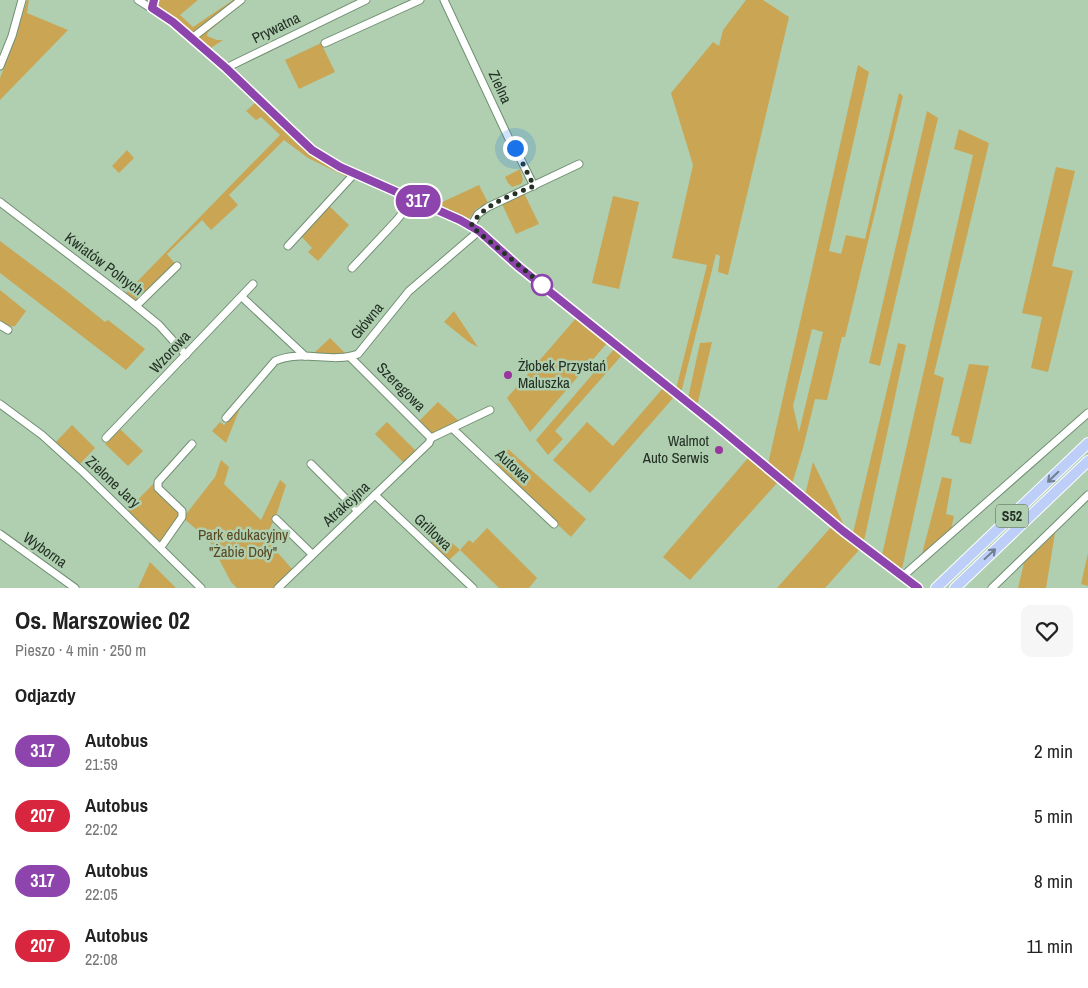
<!DOCTYPE html>
<html lang="pl">
<head>
<meta charset="utf-8">
<style>
  body { margin:0; font-family:"Archivo Narrow",sans-serif; background:#f6f6f6; color:#222; height:100vh; display:flex; flex-direction:column; font-size:19px; white-space:nowrap }
  * { box-sizing:border-box; margin:0 }
  p { font-size:16px; color:#767676 }
  .icon { flex:none; width:28px; height:28px; fill:none; stroke:currentColor; stroke-width:2; stroke-linecap:round; stroke-linejoin:round }
  .map { position:relative; height:588px; overflow:hidden }
  .details { display:flex; flex-direction:column; background:#fff; flex:1 }
  .details>* { flex:none }
  .badge { padding:0 10px; border-radius:16px; font-size:18px; line-height:32px }
  .you { position:absolute; width:25px; height:25px; margin:-12px; border:4px solid #fff; border-radius:50%; background:#1a73e8; box-shadow:0 0 0 8px #1a73e833 }
  .map>.badge { position:absolute; translate:-50% -50%; box-shadow:0 0 0 2px #fff }
  h2 { padding:0 15px; font-size:19px; line-height:45px }
  .round { display:grid; place-items:center; flex:none; width:52px; height:52px; border-radius:10px; background:#f6f6f6 }
  .overview { display:flex; align-items:center; justify-content:space-between; height:85px; padding:0 15px }
  h1 { font-size:24px; font-weight:700; line-height:38px }
  ul { padding:0; list-style:none }
  li { display:flex; align-items:center; gap:15px; height:65px; padding:0 15px }
  li div { flex:1 }
  li b { display:block; font-size:19px }
  li em { font-style:normal }
  li .badge { min-width:55px; font-weight:700; text-align:center }
  .map>svg:first-child { display:block }
  .green { fill:#caa654; fill-rule:evenodd }
  .lines { fill:none; stroke-linecap:round; stroke-linejoin:round }
  .minor-casing { stroke:#718f73; stroke-width:9 }
  .highway-casing { stroke:#fff; stroke-width:12 }
  .minor { stroke:#fff; stroke-width:7 }
  .highway { stroke:#bdcff9; stroke-width:10 }
  .oneway { stroke:#70808f }
  .line-casing { stroke:#fff; stroke-width:11 }
  .line { stroke:#8e44ad; stroke-width:8 }
  .walk { stroke:#243125; stroke-width:5; stroke-dasharray:0 9 }
  .stop-dot { fill:#fff; stroke:#8e44ad; stroke-width:2.5 }
  .poi-dot { fill:#99369d; stroke:#afcfb0; stroke-width:2 }
  .labels { text-anchor:middle; stroke-width:5; stroke-linejoin:round; paint-order:stroke }
  .shield { fill:#afcfb0; stroke:#4e604f; stroke-width:1 }
  .shield-label { font-size:14px; font-weight:bold; fill:#243125 }
  .street-label { font-size:15px; fill:#243125; stroke:#afcfb0 }
  .poi-label { font-size:15px; fill:#243125; stroke:#afcfb0; text-anchor:start }
  .park-label { font-size:15px; fill:#584823; stroke:#afcfb0 }
</style>
</head>
<body>
<div class="map">
<svg width="1088" height="588" viewBox="0 0 1088 588">
  <rect width="100%" height="100%" fill="#afcfb0"/>
  <!-- green -->
  <g class="green">
    <polygon points="27,0 29,0 27,13 68,30 0,100 0,78 15,39"/>
    <polygon points="158,0 198,0 180,15 193,27 233,0 236,0 192,33 158,7"/>
    <polygon points="243,0 246,0 208,32 207,36 217,40 223,40 211,48 197,36"/>
    <polygon points="746,0 763,0 789,17 728,275 718,272 720,256 716,254 681,393 676,389 707,265 672,258 693,165 671,93 713,42 719,46 723,30"/>
    <polygon points="321,43 335,72 299,89 285,60"/>
    <path d="M858 65 869 72 829 251 841 254 846 235 865 239 899 93 903 96 845 337H842L827 400 815 399 803 448 792 484 768 464ZM812 329 823 332 799 432 793 406Z"/>
    <polygon points="255,103 297,144 311,154 348,174 347,177 308,158 284,140 229,195 238,205 211,230 202,220 167,254 176,265 136,303 125,294 280,135 261,117 256,120 246,111"/>
    <polygon points="927,111 938,118 880,366 869,363"/>
    <polygon points="959,129 989,143 934,374 944,378 902,569 882,555 973,155 954,149"/>
    <polygon points="127,150 134,158 119,173 112,166"/>
    <polygon points="1056,167 1075,171 1052,266 1073,271 1048,372 1031,368 1042,317 1022,313"/>
    <polygon points="520,169 523,180 521,184 512,187 508,183 505,177"/>
    <polygon points="479,185 488,203 476,209 469,219 438,204"/>
    <polygon points="524,193 539,224 516,234 502,204"/>
    <polygon points="613,196 639,202 619,289 592,283"/>
    <polygon points="328,205 349,225 318,261 308,252 312,248 301,236"/>
    <polygon points="0,241 64,289 105,322 108,320 145,349 126,370 0,273"/>
    <polygon points="0,290 26,311 15,326 6,327 0,323"/>
    <polygon points="454,311 478,347 470,343 444,322"/>
    <polygon points="577,317 608,342 530,432 507,398"/>
    <polygon points="330,338 347,355 313,354"/>
    <polygon points="712,342 697,406 688,398 700,343"/>
    <polygon points="898,343 906,345 864,541 853,533"/>
    <polygon points="615,348 623,354 555,431 563,439 548,455 536,440"/>
    <polygon points="969,364 989,366 971,444 960,442 959,437 951,435"/>
    <polygon points="663,388 674,397 590,493 553,460 587,422 613,446"/>
    <polygon points="438,402 460,422 432,436 419,421"/>
    <polygon points="240,408 226,443 212,431 220,422 224,425"/>
    <polygon points="387,422 417,452 405,464 375,434"/>
    <polygon points="72,425 95,448 78,466 54,444"/>
    <polygon points="120,429 143,451 128,466 105,444"/>
    <polygon points="508,449 586,519 571,537 495,466"/>
    <polygon points="748,458 778,482 690,580 663,557"/>
    <polygon points="221,460 229,467 224,484 261,520 280,480 286,485 276,516 269,530 278,553 293,570 273,588 237,588 231,582 209,540 183,518 215,477"/>
    <polygon points="813,462 844,525 805,495"/>
    <polygon points="942,477 952,479 946,514 954,516 951,530 922,554"/>
    <polygon points="155,482 179,512 180,517 161,543 158,542 126,512"/>
    <polygon points="832,526 860,549 825,588 777,588"/>
    <polygon points="487,528 537,578 529,588 499,588 460,550 447,562 429,545 440,532 460,550 469,540 473,543"/>
    <polygon points="1055,533 1046,588 1018,588 1024,563"/>
    <polygon points="1088,553 1088,586 1081,584"/>
    <polygon points="150,562 176,588 138,588"/>
  </g>
  <g class="lines">
    <!-- minor casing -->
    <g class="minor-casing">
      <g id="minor">
        <polyline points="138,0 173,22 226,68 312,150 340,167 460,219 479,231 519,267 717,426 843,531 918,588"/>
        <polyline points="444,0 509,139 518,154 534,186"/>
        <polyline points="192,38 241,0"/>
        <polyline points="325,43 420,0"/>
        <polyline points="0,66 12,36 22,0"/>
        <polyline points="226,68 366,0"/>
        <polyline points="0,202 131,302 159,325 186,355"/>
        <polyline points="471,226 478,214 488,207 579,164"/>
        <polyline points="288,246 355,173"/>
        <polyline points="352,268 396,221 413,200"/>
        <polyline points="242,297 305,356"/>
        <polyline points="136,306 177,266"/>
        <polyline points="0,325 8,330"/>
        <polyline points="350,357 431,438"/>
        <polyline points="0,404 42,435 84,473 201,588"/>
        <path d="M226 418 275 361C302 349 332 364 358 354L409 291 479 231"/>
        <polyline points="453,429 554,524"/>
        <polyline points="106,438 253,284"/>
        <polyline points="431,438 490,410"/>
        <polyline points="311,464 358,511"/>
        <polyline points="375,495 473,588"/>
        <polyline points="276,519 312,554"/>
        <polyline points="0,534 75,588"/>
        <polyline points="161,547 182,517 182,511 158,488 158,482 192,444"/>
        <polyline points="903,576 1088,413"/>
        <polyline points="278,588 429,443 431,438"/>
        <polyline points="992,588 1088,495"/>
      </g>
    </g>
    <!-- highway casing -->
    <g class="highway-casing">
      <g id="highway">
        <polyline points="936,588 1088,443"/>
        <polyline points="955,588 1088,461"/>
      </g>
    </g>
    <!-- minor -->
    <use href="#minor" class="minor"/>
    <!-- highway -->
    <use href="#highway" class="highway"/>
  </g>
  <!-- one-way arrows -->
  <defs><path id="oneway-shaft" d="M-6 0H5M1.5-3L5.5 0L1.5 3" fill="none" stroke-width="1.6" stroke-linecap="round" stroke-linejoin="round" transform="scale(1.25)"/></defs>
  <g class="oneway">
    <use href="#oneway-shaft" transform="translate(1053 477) rotate(136)"/>
    <use href="#oneway-shaft" transform="translate(990 554) rotate(-43)"/>
  </g>
  <g class="lines">
    <!-- line casing -->
    <g class="line-casing">
      <polyline id="line" points="154,0 152,8 173,22 226,68 312,150 340,167 460,220 479,231 519,267 717,426 843,531 918,588"/>
    </g>
    <!-- line -->
    <use href="#line" class="line"/>
    <!-- walk -->
    <path class="walk" d="M515 148 534 186C511 196 484 203 471 226L544 286 542 285"/>
  </g>
  <!-- markers -->
  <circle class="stop-dot" cx="542" cy="285" r="10"/>
  <g class="poi-dot">
    <circle cx="508" cy="375" r="5"/>
    <circle cx="719" cy="450" r="5"/>
  </g>
  <g class="labels">
    <!-- shield labels -->
    <rect class="shield" x="996" y="504.5" width="32" height="23" rx="4"/>
    <g class="shield-label">
      <text x="1012" y="521">S52</text>
    </g>
    <!-- street labels -->
    <g class="street-label">
      <text transform="translate(276 28) rotate(-26)" y="5">Prywatna</text>
      <text transform="translate(500 87) rotate(65)" y="5">Zielna</text>
      <text transform="translate(104 264) rotate(37)" y="5">Kwiatów Polnych</text>
      <text transform="translate(367 321) rotate(-51)" y="5">Główna</text>
      <text transform="translate(170 352) rotate(-47)" y="5">Wzorowa</text>
      <text transform="translate(401 387) rotate(45)" y="5">Szeregowa</text>
      <text transform="translate(513 466) rotate(43)" y="5">Autowa</text>
      <text transform="translate(113 482) rotate(43)" y="5">Zielone Jary</text>
      <text transform="translate(346 504) rotate(-43)" y="5">Atrakcyjna</text>
      <text transform="translate(433 532) rotate(43)" y="5">Grillowa</text>
      <text transform="translate(45 550) rotate(35)" y="5">Wyborna</text>
    </g>
    <!-- poi labels -->
    <g class="poi-label">
      <text x="518" y="371">Żłobek Przystań<tspan x="518" dy="17">Maluszka</tspan></text>
      <text x="709" y="446" text-anchor="end">Walmot<tspan x="709" dy="17">Auto Serwis</tspan></text>
    </g>
    <!-- park labels -->
    <g class="park-label">
      <text x="243" y="540">Park edukacyjny<tspan x="243" dy="17">"Żabie Doły"</tspan></text>
    </g>
  </g>
</svg>
<div class="you" style="left:515px;top:148px"></div>
<b class="badge" style="left:418px;top:201px;background:#8e44ad;color:#fff">317</b>
</div>
<section class="details">
<div class="overview"><div><h1>Os. Marszowiec 02</h1><p>Pieszo · 4 min · 250 m</p></div><a class="round"><svg class="icon" aria-label="heart" viewBox="0 0 24 24"><path d="M12 20l-8-8c-3-5 5-10 8-4 3-6 11-1 8 4z"/></svg></a></div>
<h2>Odjazdy</h2>
<ul>
<li><span class="badge" style="background:#8e44ad;color:#fff">317</span><div><b>Autobus</b><p>21:59</p></div><em>2 min</em></li>
<li><span class="badge" style="background:#d7263d;color:#fff">207</span><div><b>Autobus</b><p>22:02</p></div><em>5 min</em></li>
<li><span class="badge" style="background:#8e44ad;color:#fff">317</span><div><b>Autobus</b><p>22:05</p></div><em>8 min</em></li>
<li><span class="badge" style="background:#d7263d;color:#fff">207</span><div><b>Autobus</b><p>22:08</p></div><em>11 min</em></li>
</ul>
</section>
</body>
</html>
